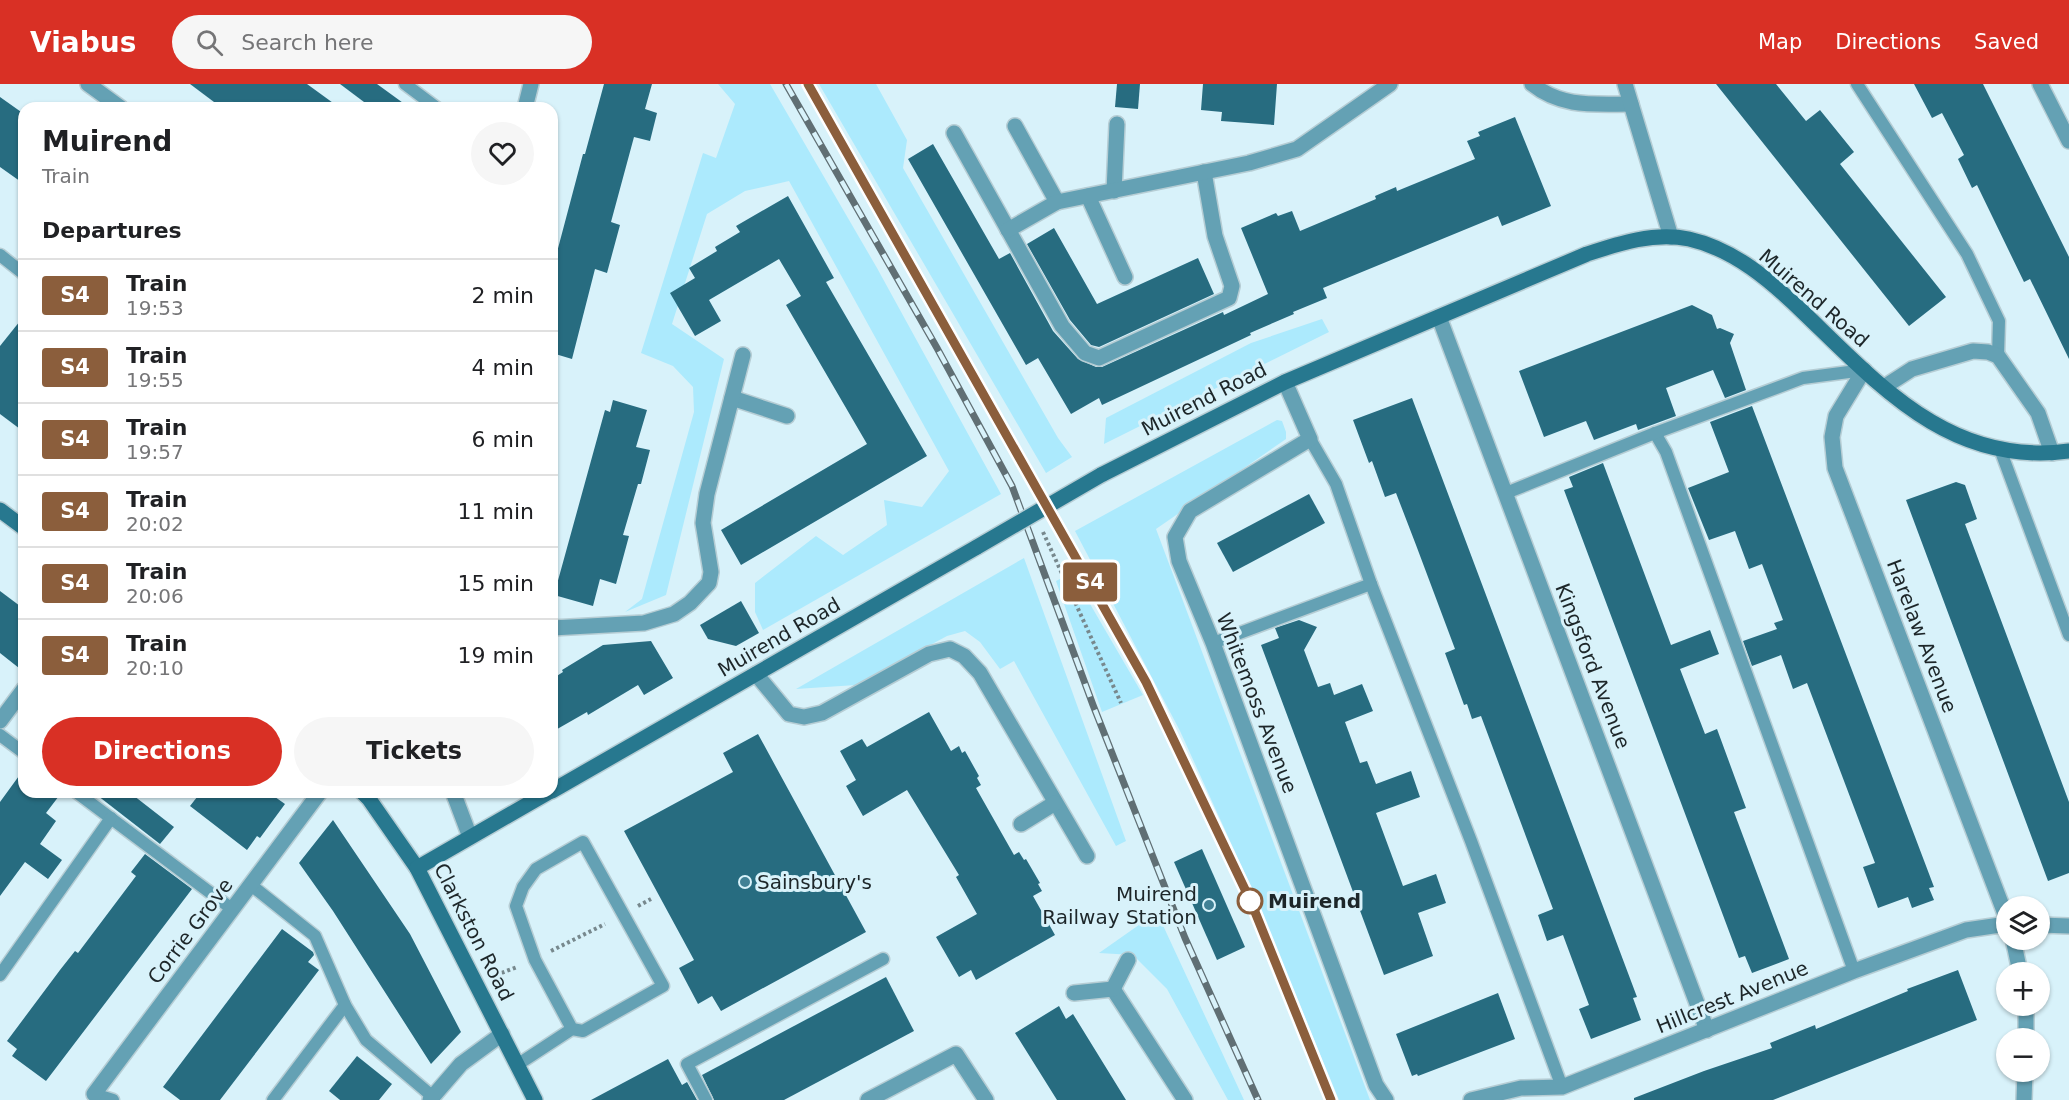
<!DOCTYPE html>
<html lang="en">
<head>
<meta charset="utf-8">
<style>
  body { margin:0; font-family:"DejaVu Sans",sans-serif; background:#f6f6f6; color:#202124; height:100vh; display:flex; flex-direction:column; font-size:22px; white-space:nowrap }
  * { box-sizing:border-box; margin:0 }
  p { font-size:20px; color:#757577 }
  .icon { flex:none; width:33px; height:33px; fill:none; stroke:currentColor; stroke-width:2; stroke-linecap:round; stroke-linejoin:round }
  .map { position:relative; flex:1; overflow:hidden }
  .panel { position:absolute; left:18px; top:18px; width:540px; height:696px; display:flex; flex-direction:column; background:#fff; border-radius:18px; box-shadow:0 2px 4px #0004 }
  .panel>* { flex:none }
  .badge { padding:0 12px; border-radius:4px; font-size:21px; line-height:39px }
  .tools { position:absolute; left:1996px; top:812px; display:grid; gap:12px }
  .tools a { display:grid; place-items:center; width:54px; height:54px; border-radius:50%; background:#fff; box-shadow:0 2px 4px #0004; font-size:30px }
  .map>.badge { position:absolute; translate:-50% -50%; box-shadow:0 0 0 3px #fff }
  h2 { padding:0 24px; font-size:22px; line-height:54px }
  .round { display:grid; place-items:center; flex:none; width:63px; height:63px; border-radius:32px; background:#f6f6f6 }
  .summary { display:flex; align-items:center; justify-content:space-between; height:102px; padding:0 24px }
  h1 { font-size:28px; font-weight:600; line-height:45px }
  .action { display:flex; gap:12px; margin-top:auto; padding:12px 24px }
  .action a { flex:1; height:69px; border-radius:36px; background:#d93025; color:#fff; font-size:24px; font-weight:600; line-height:69px; text-align:center }
  .action a+a { background:#f6f6f6; color:#202124 }
  ul { padding:0; list-style:none }
  li { display:flex; align-items:center; gap:18px; height:72px; padding:0 24px; border-top:2px solid #e0e0e0 }
  li div { flex:1 }
  li b { display:block; font-size:22px }
  li em { font-style:normal }
  li .badge { min-width:66px; font-weight:700; text-align:center }
  header { display:flex; align-items:center; gap:36px; box-sizing:border-box; height:84px; padding:0 30px; background:#d93025; color:#fff }
  header strong { font-size:28px }
  nav { display:flex; gap:33px; margin-inline-start:auto; font-size:21px }
  .search { width:420px; height:54px; background:#f6f6f6; display:flex; align-items:center; gap:15px; box-sizing:border-box; padding:0 21px; border-radius:33px; color:#757577; font-size:22px }
  .map>svg:first-child { display:block }
  .green { fill:#aceafd }
  .building { fill:#276c80 }
  .lines { fill:none; stroke-linecap:round; stroke-linejoin:round }
  .lane-casing { stroke:#b6cdd4; stroke-width:15 }
  .street-casing { stroke:#b6cdd4; stroke-width:18 }
  .secondary-casing { stroke:#b6cdd4; stroke-width:18 }
  .path { stroke:#77888d; stroke-width:4; stroke-dasharray:3 3; stroke-linecap:butt }
  .lane { stroke:#64a1b4; stroke-width:12 }
  .street { stroke:#64a1b4; stroke-width:15 }
  .secondary { stroke:#27788f; stroke-width:15 }
  .rail-casing { stroke:#606f74; stroke-width:7 }
  .rail { stroke:#d8f2fa; stroke-width:4.5; stroke-dasharray:14; stroke-linecap:butt }
  .secondary-bridge-casing { stroke:#b6cdd4; stroke-width:18; stroke-linecap:butt }
  .secondary-bridge { stroke:#27788f; stroke-width:15 }
  .line-casing { stroke:#fff; stroke-width:14 }
  .line { stroke:#8b5e3c; stroke-width:9 }
  .poi-dot { fill:#418195; stroke:#d8f2fa; stroke-width:2 }
  .stop-dot { fill:#fff; stroke:#8b5e3c; stroke-width:3 }
  .labels { text-anchor:middle; stroke-width:6; stroke-linejoin:round; paint-order:stroke }
  .street-label { font-size:20px; fill:#1d2629; stroke:#d8f2fa }
  .poi-label { font-size:20px; fill:#1d2629; stroke:#d8f2fa; text-anchor:start }
  .stop-label { font-size:20px; font-weight:bold; fill:#1d2629; stroke:#d8f2fa; text-anchor:start }
</style>
</head>
<body>
<header>
<strong>Viabus</strong>
<div class="search"><svg class="icon" aria-label="search" viewBox="0 0 24 24"><circle cx="10" cy="10" r="6"/><path d="M15 15l6 6"/></svg>Search here</div>
<nav><a>Map</a><a>Directions</a><a>Saved</a></nav>
</header>
<div class="map">
<svg width="2069" height="1016" viewBox="0 0 2069 1016">
  <rect width="100%" height="100%" fill="#d8f2fa"/>
  <!-- green -->
  <g class="green">
    <polygon points="718,0 770,0 877,184 1001,410 763,546 755,528 755,499 816,452 843,471 887,441 884,416 922,423 949,387 789,97 745,107 707,130 672,240 724,275 666,511 625,528 642,515 694,328 693,303 673,282 641,269 703,69 716,74 735,20"/>
    <polygon points="819,0 876,0 907,56 903,84 1058,354 1072,373 1046,389"/>
    <polygon points="1322,235 1329,248 1104,360 1106,334 1251,259"/>
    <polygon points="1277,336 1282,337 1286,348 1286,355 1156,445 1370,1016 1339,1016 1251,803 1180,647 1075,447"/>
    <polygon points="1024,474 1126,757 1116,762 1014,577 1000,585 980,558 965,547 947,552 856,601 796,605"/>
    <polygon points="1072,489 1143,611 1102,628 1056,497"/>
    <polygon points="1156,829 1160,835 1244,1016 1228,1016 1167,905 1133,871 1099,869"/>
  </g>
  <!-- building -->
  <g class="building">
    <polygon points="190,0 307,0 340,24 222,24"/>
    <polygon points="340,0 377,0 410,24 372,24"/>
    <polygon points="604,0 652,0 645,25 657,29 650,57 634,53 611,138 620,141 607,189 595,185 572,275 552,269 552,187 583,70 585,70"/>
    <polygon points="1117,0 1140,0 1138,25 1115,23"/>
    <polygon points="1203,0 1277,0 1274,41 1221,37 1222,28 1201,26"/>
    <polygon points="1716,0 1776,0 1806,37 1820,26 1854,68 1840,80 1946,213 1909,242"/>
    <polygon points="1914,0 1983,0 2069,173 2069,275 2030,195 2024,198 1977,101 1972,104 1958,75 1964,71 1942,29 1932,34"/>
    <polygon points="0,13 24,30 24,100 0,83"/>
    <polygon points="1515,33 1551,122 1502,142 1498,132 1323,204 1327,214 1293,228 1294,230 1250,249 1251,251 1102,321 1099,314 1071,330 1038,274 1026,281 908,75 933,60 999,175 1010,169 1053,247 1078,275 1096,283 1102,283 1223,228 1224,231 1268,210 1241,144 1276,129 1278,132 1292,127 1300,147 1376,115 1375,112 1396,103 1397,107 1475,75 1467,57 1480,52 1478,48"/>
    <polygon points="788,112 834,194 826,198 927,372 741,481 721,446 867,360 786,221 801,212 779,175 709,216 721,237 695,252 670,209 695,194 689,184 717,167 715,163 740,148 736,142"/>
    <polygon points="1054,144 1097,220 1198,174 1214,210 1099,263 1091,261 1070,236 1027,160"/>
    <polygon points="1692,221 1712,231 1717,245 1720,244 1734,250 1730,259 1746,306 1725,314 1713,286 1666,304 1676,332 1638,346 1636,340 1594,356 1586,337 1544,353 1519,287"/>
    <polygon points="24,232 24,348 0,330 0,262"/>
    <polygon points="1412,314 1637,913 1633,914 1641,936 1591,955 1579,925 1589,921 1563,851 1547,857 1538,831 1553,825 1481,632 1472,635 1467,620 1464,621 1445,569 1455,565 1416,461 1396,409 1385,413 1372,377 1369,379 1353,336"/>
    <polygon points="613,316 647,326 636,363 650,366 641,400 638,400 623,451 629,452 616,500 600,495 593,522 554,511 605,326 610,328"/>
    <polygon points="1752,322 1934,803 1929,804 1934,816 1912,824 1908,813 1878,824 1863,783 1875,779 1807,599 1793,605 1781,571 1752,582 1743,557 1777,545 1774,539 1783,536 1762,480 1749,485 1735,447 1709,456 1688,404 1729,388 1710,338"/>
    <polygon points="1603,379 1671,561 1710,546 1719,570 1680,585 1705,650 1717,645 1746,724 1734,728 1789,875 1752,889 1745,872 1739,874 1564,406 1573,403 1569,393"/>
    <polygon points="1956,398 1965,401 1977,435 1965,440 2069,718 2069,789 2048,797 1906,416"/>
    <polygon points="1309,410 1325,439 1233,488 1217,459"/>
    <polygon points="0,507 24,525 24,588 0,569"/>
    <polygon points="741,517 759,549 736,562 708,555 700,541"/>
    <polygon points="1299,536 1317,543 1304,566 1318,603 1330,599 1334,611 1362,600 1373,627 1345,638 1360,679 1367,677 1376,700 1411,687 1420,713 1376,729 1403,802 1436,790 1446,819 1418,829 1433,872 1384,891 1261,561 1279,554 1275,544"/>
    <polygon points="651,557 673,594 644,611 638,601 588,631 587,628 552,648 552,595 563,588 562,586 603,561"/>
    <polygon points="929,628 951,667 959,662 962,669 965,667 979,692 977,694 981,701 976,704 1014,771 1019,768 1024,776 1026,775 1040,799 1038,800 1042,807 1033,812 1055,851 976,896 971,886 959,893 936,853 977,830 956,793 959,791 907,706 863,732 846,702 856,696 840,667 862,655 867,663"/>
    <polygon points="758,650 866,848 721,927 712,912 698,920 679,884 694,876 624,747 733,688 723,669"/>
    <polygon points="24,685 24,708 62,708 46,729 56,737 40,760 62,776 48,795 25,778 0,812 0,718"/>
    <polygon points="93,708 129,708 174,743 160,760"/>
    <polygon points="201,708 268,708 285,720 260,754 257,752 247,766 190,722"/>
    <polygon points="333,736 410,850 461,948 431,980 333,827 299,779"/>
    <polygon points="1202,765 1245,863 1217,876 1174,778"/>
    <polygon points="145,770 192,805 46,997 12,972 17,965 7,957 60,886 75,867 78,869 136,792 131,788"/>
    <polygon points="282,845 313,868 314,871 308,878 319,886 220,1016 180,1016 163,1003"/>
    <polygon points="1958,886 1977,936 1773,1016 1634,1016 1634,1014 1704,987 1772,964 1770,959 1815,941 1816,945 1908,907 1907,905"/>
    <polygon points="886,893 914,947 784,1016 714,1016 702,991"/>
    <polygon points="1498,909 1515,955 1418,992 1417,990 1412,992 1396,950"/>
    <polygon points="1059,922 1066,935 1073,930 1126,1016 1057,1016 1015,949"/>
    <polygon points="357,972 392,1000 379,1016 340,1016 329,1007"/>
    <polygon points="668,975 682,1001 687,998 697,1016 591,1016"/>
  </g>
  <g class="lines">
    <!-- lane casing -->
    <g class="lane-casing">
      <g id="lane">
        <polyline points="405,0 437,24"/>
        <polyline points="1857,0 1967,170 1999,237 1998,272"/>
        <polyline points="0,171 24,190"/>
        <polyline points="1655,349 1666,368 1854,887"/>
        <polyline points="1310,355 1336,400 1371,500 1471,757 1562,1003"/>
        <polyline points="2000,365 2069,551"/>
        <polyline points="1506,409 1655,349 1803,294 1864,286"/>
        <polyline points="1213,559 1371,500"/>
        <polyline points="0,651 24,669"/>
        <polyline points="76,708 232,825"/>
        <polyline points="251,801 315,852 345,921 366,956 432,1012"/>
        <polyline points="0,891 111,734"/>
        <polyline points="517,981 572,945 583,947 663,902 583,758 536,785 523,803 516,822 535,876 572,945"/>
        <polyline points="94,1010 113,1016"/>
        <polyline points="273,1016 345,921"/>
        <polyline points="706,1016 687,980 883,875"/>
      </g>
    </g>
    <!-- street casing -->
    <g class="street-casing">
      <g id="street">
        <polyline points="88,0 121,24"/>
        <path d="M1532 0C1562 24 1594 20 1631 20"/>
        <polyline points="1625,0 1671,153"/>
        <polyline points="2040,0 2069,57"/>
        <polyline points="525,24 531,0"/>
        <polyline points="1015,42 1057,118"/>
        <polyline points="954,49 1062,242 1085,269 1099,274 1229,214 1232,202 1215,152 1204,88"/>
        <polyline points="1114,107 1117,40"/>
        <polyline points="1088,112 1125,193"/>
        <polyline points="1008,146 1057,118 1249,79 1297,65 1390,0"/>
        <polyline points="1439,233 1707,946"/>
        <polyline points="1864,286 1836,332 1832,353 1835,384 2007,835"/>
        <polyline points="1285,298 1310,355 1190,427 1175,453 1179,477 1213,559 1376,1001 1386,1016"/>
        <polyline points="1884,303 1912,285 1973,267 1988,268 1998,272 2038,329 2052,369"/>
        <polyline points="732,314 787,332"/>
        <polyline points="552,544 644,539 674,530 690,519 709,499 711,488 703,439 707,410 743,271"/>
        <polyline points="756,590 789,630 804,633 822,629 929,570 950,565 964,572 980,589 1087,772"/>
        <polyline points="0,637 24,605"/>
        <polyline points="453,708 470,753"/>
        <polyline points="1021,740 1055,719"/>
        <polyline points="2040,841 2069,842"/>
        <polyline points="2013,855 2020,888"/>
        <polyline points="1113,905 1185,1016"/>
        <polyline points="1074,909 1113,905 1128,876"/>
        <polyline points="2026,921 2026,954"/>
        <polyline points="94,1010 320,708"/>
        <polyline points="430,1016 461,980 502,950"/>
        <polyline points="868,1016 956,970 986,1016"/>
        <polyline points="1471,1016 1521,1004 1562,1003 1854,887 1966,846 2007,840"/>
        <polyline points="2024,1016 2025,987"/>
      </g>
    </g>
    <!-- secondary casing -->
    <g class="secondary-casing">
      <g id="secondary">
        <path d="M1101 391 1285 298 1587 170C1620 159 1654 148 1689 155 1734 165 1771 197 1803 228 1880 302 1951 383 2069 367"/>
        <polyline points="0,426 24,444"/>
        <polyline points="552,707 977,463"/>
        <polyline points="362,708 369,715 417,784 535,1016"/>
        <polyline points="417,784 549,708"/>
      </g>
    </g>
    <!-- path -->
    <g class="path">
      <polyline points="1043,448 1121,619"/>
      <polyline points="638,822 651,815"/>
      <polyline points="551,867 605,840"/>
      <polyline points="496,891 517,883"/>
    </g>
    <!-- lane -->
    <use href="#lane" class="lane"/>
    <!-- street -->
    <use href="#street" class="street"/>
    <!-- secondary -->
    <use href="#secondary" class="secondary"/>
    <!-- rail casing -->
    <g class="rail-casing">
      <g id="rail">
        <polyline points="786,0 937,264 1012,402 1093,621 1185,854 1258,1016"/>
        <polyline points="808,0 1146,598 1251,818 1331,1016"/>
      </g>
    </g>
    <!-- rail -->
    <use href="#rail" class="rail"/>
    <!-- secondary-bridge casing -->
    <g class="secondary-bridge-casing">
      <polyline id="secondary-bridge" points="977,463 1101,391"/>
    </g>
    <!-- secondary-bridge -->
    <use href="#secondary-bridge" class="secondary-bridge"/>
  </g>
  <g class="lines">
    <!-- line casing -->
    <g class="line-casing">
      <polyline id="line" points="808,0 1146,598 1251,818 1331,1016"/>
    </g>
    <!-- line -->
    <use href="#line" class="line"/>
  </g>
  <!-- markers -->
  <g class="poi-dot">
    <circle cx="745" cy="798" r="6"/>
    <circle cx="1209" cy="821" r="6"/>
  </g>
  <circle class="stop-dot" cx="1250" cy="817" r="12"/>
  <g class="labels">
    <!-- street labels -->
    <g class="street-label">
      <text transform="translate(1814 214) rotate(41)" y="7">Muirend Road</text>
      <text transform="translate(1204 315) rotate(-27)" y="7">Muirend Road</text>
      <text transform="translate(1922 552) rotate(69)" y="7">Harelaw Avenue</text>
      <text transform="translate(779 553) rotate(-30)" y="7">Muirend Road</text>
      <text transform="translate(1593 582) rotate(69)" y="7">Kingsford Avenue</text>
      <text transform="translate(1257 619) rotate(69)" y="7">Whitemoss Avenue</text>
      <text transform="translate(190 847) rotate(-53)" y="7">Corrie Grove</text>
      <text transform="translate(474 848) rotate(63)" y="7">Clarkston Road</text>
      <text transform="translate(1732 913) rotate(-22)" y="7">Hillcrest Avenue</text>
    </g>
    <!-- poi labels -->
    <g class="poi-label">
      <text x="757" y="805">Sainsbury's</text>
      <text x="1197" y="817" text-anchor="end">Muirend<tspan x="1197" dy="23">Railway Station</tspan></text>
    </g>
    <!-- stop labels -->
    <g class="stop-label">
      <text x="1268" y="824">Muirend</text>
    </g>
  </g>
</svg>
<div class="tools">
<a><svg class="icon" aria-label="layers" viewBox="0 0 24 24"><path d="M12 4l9 5-9 5-9-5zM3 14l9 5 9-5"/></svg></a>
<a>+</a>
<a>−</a>
</div>
<b class="badge" style="left:1090px;top:498px;background:#8b5e3c;color:#fff">S4</b>
<section class="panel">
<div class="summary"><div><h1>Muirend</h1><p>Train</p></div><a class="round"><svg class="icon" aria-label="heart" viewBox="0 0 24 24"><path d="M12 20l-8-8c-3-5 5-10 8-4 3-6 11-1 8 4z"/></svg></a></div>
<h2>Departures</h2>
<ul>
<li><span class="badge" style="background:#8b5e3c;color:#fff">S4</span><div><b>Train</b><p>19:53</p></div><em>2 min</em></li>
<li><span class="badge" style="background:#8b5e3c;color:#fff">S4</span><div><b>Train</b><p>19:55</p></div><em>4 min</em></li>
<li><span class="badge" style="background:#8b5e3c;color:#fff">S4</span><div><b>Train</b><p>19:57</p></div><em>6 min</em></li>
<li><span class="badge" style="background:#8b5e3c;color:#fff">S4</span><div><b>Train</b><p>20:02</p></div><em>11 min</em></li>
<li><span class="badge" style="background:#8b5e3c;color:#fff">S4</span><div><b>Train</b><p>20:06</p></div><em>15 min</em></li>
<li><span class="badge" style="background:#8b5e3c;color:#fff">S4</span><div><b>Train</b><p>20:10</p></div><em>19 min</em></li>
</ul>
<div class="action"><a>Directions</a><a>Tickets</a></div>
</section>
</div>
</body>
</html>
